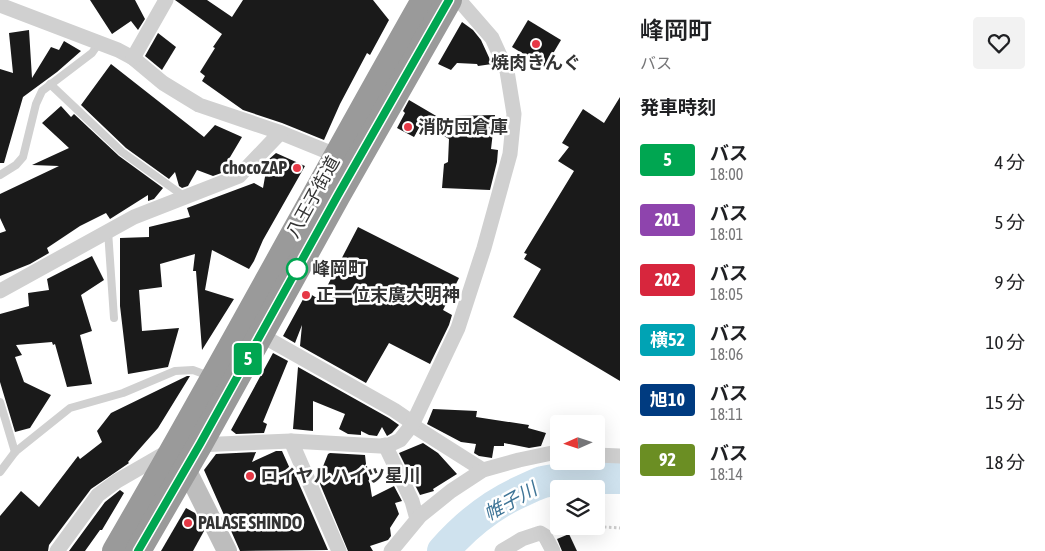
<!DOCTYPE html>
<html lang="ja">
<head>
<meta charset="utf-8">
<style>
  body { margin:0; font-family:"Asap Condensed","Noto Sans JP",sans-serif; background:#f2f2f2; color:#202124; height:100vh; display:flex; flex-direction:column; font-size:19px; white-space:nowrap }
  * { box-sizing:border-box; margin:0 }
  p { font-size:16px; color:#757577 }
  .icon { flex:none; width:28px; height:28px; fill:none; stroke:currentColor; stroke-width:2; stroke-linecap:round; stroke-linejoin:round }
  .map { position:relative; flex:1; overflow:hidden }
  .drawer { display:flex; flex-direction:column; background:#fff; width:425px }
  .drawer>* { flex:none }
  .badge { padding:0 10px; border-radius:4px; font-size:18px; line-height:32px }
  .needle { width:32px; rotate:267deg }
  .buttons { position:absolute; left:550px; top:415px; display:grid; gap:10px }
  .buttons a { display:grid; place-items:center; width:55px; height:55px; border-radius:5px; background:#fff; box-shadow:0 5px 20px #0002; font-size:25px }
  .map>.badge { position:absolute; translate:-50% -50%; box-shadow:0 0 0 2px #fff }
  h2 { padding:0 20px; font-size:19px; line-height:45px }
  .round { display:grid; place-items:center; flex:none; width:52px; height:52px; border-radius:5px; background:#f2f2f2 }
  .summary { display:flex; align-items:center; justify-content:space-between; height:85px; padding:0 20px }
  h1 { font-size:24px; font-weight:600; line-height:38px }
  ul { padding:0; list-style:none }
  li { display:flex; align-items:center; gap:15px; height:60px; padding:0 20px }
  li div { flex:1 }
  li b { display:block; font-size:19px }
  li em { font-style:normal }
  li .badge { min-width:55px; font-weight:700; text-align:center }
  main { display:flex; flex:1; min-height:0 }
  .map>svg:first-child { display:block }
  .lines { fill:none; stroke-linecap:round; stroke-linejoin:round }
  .river { stroke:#cfe2ee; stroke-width:32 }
  .building { fill:#1a1a1a }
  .path { stroke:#cdcdcd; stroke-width:3; stroke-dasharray:2.5 2.5; stroke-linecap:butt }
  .lane { stroke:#d0d0d0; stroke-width:8 }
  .street { stroke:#d0d0d0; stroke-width:15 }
  .secondary { stroke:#bdbdbd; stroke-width:20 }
  .highway { stroke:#9a9a9a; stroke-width:26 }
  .line-casing { stroke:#fff; stroke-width:11 }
  .line { stroke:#00a651; stroke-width:8 }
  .poi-dot { fill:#e63946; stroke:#fff; stroke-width:2 }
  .stop-dot { fill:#fff; stroke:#00a651; stroke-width:2.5 }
  .labels { text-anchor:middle; stroke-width:5; stroke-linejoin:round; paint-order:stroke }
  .poi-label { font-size:18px; font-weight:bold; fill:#333; stroke:#fff; text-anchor:start }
  .street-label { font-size:18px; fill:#333; stroke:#fff }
  .stop-label { font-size:18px; font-weight:bold; fill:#333; stroke:#fff; text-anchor:start }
  .water-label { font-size:19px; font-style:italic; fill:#3f7597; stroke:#fff }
</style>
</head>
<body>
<main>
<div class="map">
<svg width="620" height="551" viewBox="0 0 620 551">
  <rect width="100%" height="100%" fill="#fff"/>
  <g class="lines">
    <!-- river -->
    <path class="river" d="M443 551C466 525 490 505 522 491 529 488 536 484 543 482 568 477 595 478 620 478"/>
  </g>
  <!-- building -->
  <g class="building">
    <polygon points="90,0 135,0 145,19 138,30 131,21 112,34"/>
    <polygon points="175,0 207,0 232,17 243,0 373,0 389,20 370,55 367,53 340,104 324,140 282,123 243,110 202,81 205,76 200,72 215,48 213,47 222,34"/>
    <polygon points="528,20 561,40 545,67 512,47"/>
    <polygon points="462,22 473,30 481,40 492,64 478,66 477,64 457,63 451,70 438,64"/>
    <polygon points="29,30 32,78 51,47 59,50 64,41 81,51 57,72 23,97 4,163 0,163 0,69 13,73 9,33"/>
    <polygon points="158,33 176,47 162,70 145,56"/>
    <polygon points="111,64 204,137 215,125 242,137 226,164 229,166 227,171 213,176 197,170 188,186 182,188 179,186 175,172 169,179 126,148 81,105"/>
    <polygon points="620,97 620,381 513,317 541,269 524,259 527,254 524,253 574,171 558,161 569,147 562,143 583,109 604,123"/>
    <polygon points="409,100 455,127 455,116 495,115 491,149 498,150 497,162 490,190 442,188 444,164 448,162 449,139 422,123 414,137 397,128 405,113 403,111"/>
    <polygon points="61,106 71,117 74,114 119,156 163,188 154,199 148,201 148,195 110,219 106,213 80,226 47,248 49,253 30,264 0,276 0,233 6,231 0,218 0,194 59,166 32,165 69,148 42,123"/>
    <polygon points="276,153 305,166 263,240 254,261 249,269 212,250 205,290 234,299 202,350 196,271 193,271 195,254 160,264 162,287 139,290 142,331 179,328 168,367 128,374 120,306 120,238 149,237 149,227 190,217 187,208 254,183 263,188 268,160"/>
    <polygon points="358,227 459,278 443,310 452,315 449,325 430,364 389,343 366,383 300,346 302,325 295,343 283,336 307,292 320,300"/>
    <polygon points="92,256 104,280 81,295 92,331 80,335 92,384 67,387 55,344 53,345 52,342 16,345 22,355 15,357 24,382 51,395 30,428 15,432 0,382 0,314 29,306 28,293 49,290 47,279"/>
    <polygon points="273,353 288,361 263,422 267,424 264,433 236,434 231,430"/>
    <polygon points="298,367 389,418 399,425 392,433 387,436 382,427 377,436 369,435 361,431 361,435 348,434 339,429 345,414 313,401 313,431 293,429"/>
    <polygon points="187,376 190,376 158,428 128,462 129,463 91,489 49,545 48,551 0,551 0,516 21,491 39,507 78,456 80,459 102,442 97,431 111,413"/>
    <polygon points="433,409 477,411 476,417 529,425 528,428 546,433 541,446 529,448 504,443 504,446 494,446 492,458 479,456 474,453 476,444 461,442 427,424"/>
    <polygon points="423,443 438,453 457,474 433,489 434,491 420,495 399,453"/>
    <polygon points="276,451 282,451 291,471 293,470 328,550 240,551 204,470 216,454 256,452 252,462"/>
    <polygon points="330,453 365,455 366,464 363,468 367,466 372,497 394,486 402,501 395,503 399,514 390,528 391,536 388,540 370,546 373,551 348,551 318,479 328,454"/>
    <polygon points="120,490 124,493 102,530 100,530 85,551 69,551 105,502"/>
    <polygon points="186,508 195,513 204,531 193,551 161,551"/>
    <polygon points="569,534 577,551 562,551 557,539"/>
  </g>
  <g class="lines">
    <!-- path -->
    <g class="path">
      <polyline points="589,526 620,528"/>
      <polyline points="557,528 570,526"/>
    </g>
    <!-- lane -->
    <g class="lane">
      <polyline points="50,84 122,152 185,197"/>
      <polyline points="0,175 16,165 23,157 36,104 42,91 92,53 99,43"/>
      <polyline points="108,231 114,318"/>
      <polyline points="0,402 15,452"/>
      <polyline points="0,472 15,452 70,408 123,393 175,371 193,370 209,376"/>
    </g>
    <!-- street -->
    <g class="street">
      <polyline points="0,5 118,50 133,58 163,83 199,105 279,132 343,158"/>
      <polyline points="133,58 166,0"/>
      <polyline points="0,291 134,217 239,176 280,133"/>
      <polyline points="261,335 394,410 413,423"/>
      <polyline points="412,425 483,470"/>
      <polyline points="291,441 339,551"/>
      <polyline points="196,445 291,441 380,446 389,445 400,440 412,425 458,328 484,248 510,154 514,114 507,71 492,38 459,0"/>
      <polyline points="385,445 412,501 417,519"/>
      <polyline points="596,455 620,456"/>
      <polyline points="57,551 98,495 117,481 169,451"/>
      <polyline points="391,551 420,516 451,491 483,470 519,460 552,453 559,453"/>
      <polyline points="502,551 522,539 540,533 545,536 553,551"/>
    </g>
    <!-- secondary -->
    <polyline class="secondary" points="181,459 227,551"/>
    <!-- highway -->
    <g class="highway">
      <path d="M115 551C221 369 320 183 424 0"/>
      <polyline points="138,551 200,444 338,195 449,0"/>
    </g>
  </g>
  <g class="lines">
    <!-- line casing -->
    <g class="line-casing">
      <polyline id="line" points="138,551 200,444 338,195 449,0"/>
    </g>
    <!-- line -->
    <use href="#line" class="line"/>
  </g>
  <!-- markers -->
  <g class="poi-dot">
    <circle cx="536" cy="44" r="5"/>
    <circle cx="408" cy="127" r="5"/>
    <circle cx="297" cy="168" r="5"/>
    <circle cx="306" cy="295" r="5"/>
    <circle cx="250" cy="476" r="5"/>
    <circle cx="188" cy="523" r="5"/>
  </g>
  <circle class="stop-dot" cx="297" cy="269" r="10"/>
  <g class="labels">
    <!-- poi labels -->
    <g class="poi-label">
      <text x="536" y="69" text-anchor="middle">焼肉きんぐ</text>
      <text x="418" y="133">消防団倉庫</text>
      <text x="287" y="174" text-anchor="end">chocoZAP</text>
      <text x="316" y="301">正一位末廣大明神</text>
      <text x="260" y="482">ロイヤルハイツ星川</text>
      <text x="198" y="529">PALASE SHINDO</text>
    </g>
    <!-- street labels -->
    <g class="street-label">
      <text transform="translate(313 197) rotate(-61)" y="6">八王子街道</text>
    </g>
    <!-- stop labels -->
    <g class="stop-label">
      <text x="312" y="275">峰岡町</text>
    </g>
    <!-- water labels -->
    <g class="water-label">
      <text transform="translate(510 501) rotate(-29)" y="7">帷子川</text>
    </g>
  </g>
</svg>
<div class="buttons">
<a><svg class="needle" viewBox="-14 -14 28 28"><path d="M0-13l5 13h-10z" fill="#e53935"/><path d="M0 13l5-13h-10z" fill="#757577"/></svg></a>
<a><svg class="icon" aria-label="layers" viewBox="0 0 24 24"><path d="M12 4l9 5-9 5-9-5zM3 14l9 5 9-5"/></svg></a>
</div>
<b class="badge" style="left:248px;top:359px;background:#00a651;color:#fff">5</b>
</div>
<section class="drawer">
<div class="summary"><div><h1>峰岡町</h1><p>バス</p></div><a class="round"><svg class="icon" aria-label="heart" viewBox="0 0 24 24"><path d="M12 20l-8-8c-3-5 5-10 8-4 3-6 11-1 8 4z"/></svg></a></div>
<h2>発車時刻</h2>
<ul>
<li><span class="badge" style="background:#00a651;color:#fff">5</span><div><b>バス</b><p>18:00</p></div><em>4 分</em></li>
<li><span class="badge" style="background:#8e44ad;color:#fff">201</span><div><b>バス</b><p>18:01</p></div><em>5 分</em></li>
<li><span class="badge" style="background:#d7263d;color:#fff">202</span><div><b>バス</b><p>18:05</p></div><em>9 分</em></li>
<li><span class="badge" style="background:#00a3b4;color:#fff">横52</span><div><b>バス</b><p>18:06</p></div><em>10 分</em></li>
<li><span class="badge" style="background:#003b80;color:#fff">旭10</span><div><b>バス</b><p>18:11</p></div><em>15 分</em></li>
<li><span class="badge" style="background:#6b8e23;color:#fff">92</span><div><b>バス</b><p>18:14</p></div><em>18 分</em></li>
</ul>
</section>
</main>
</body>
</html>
